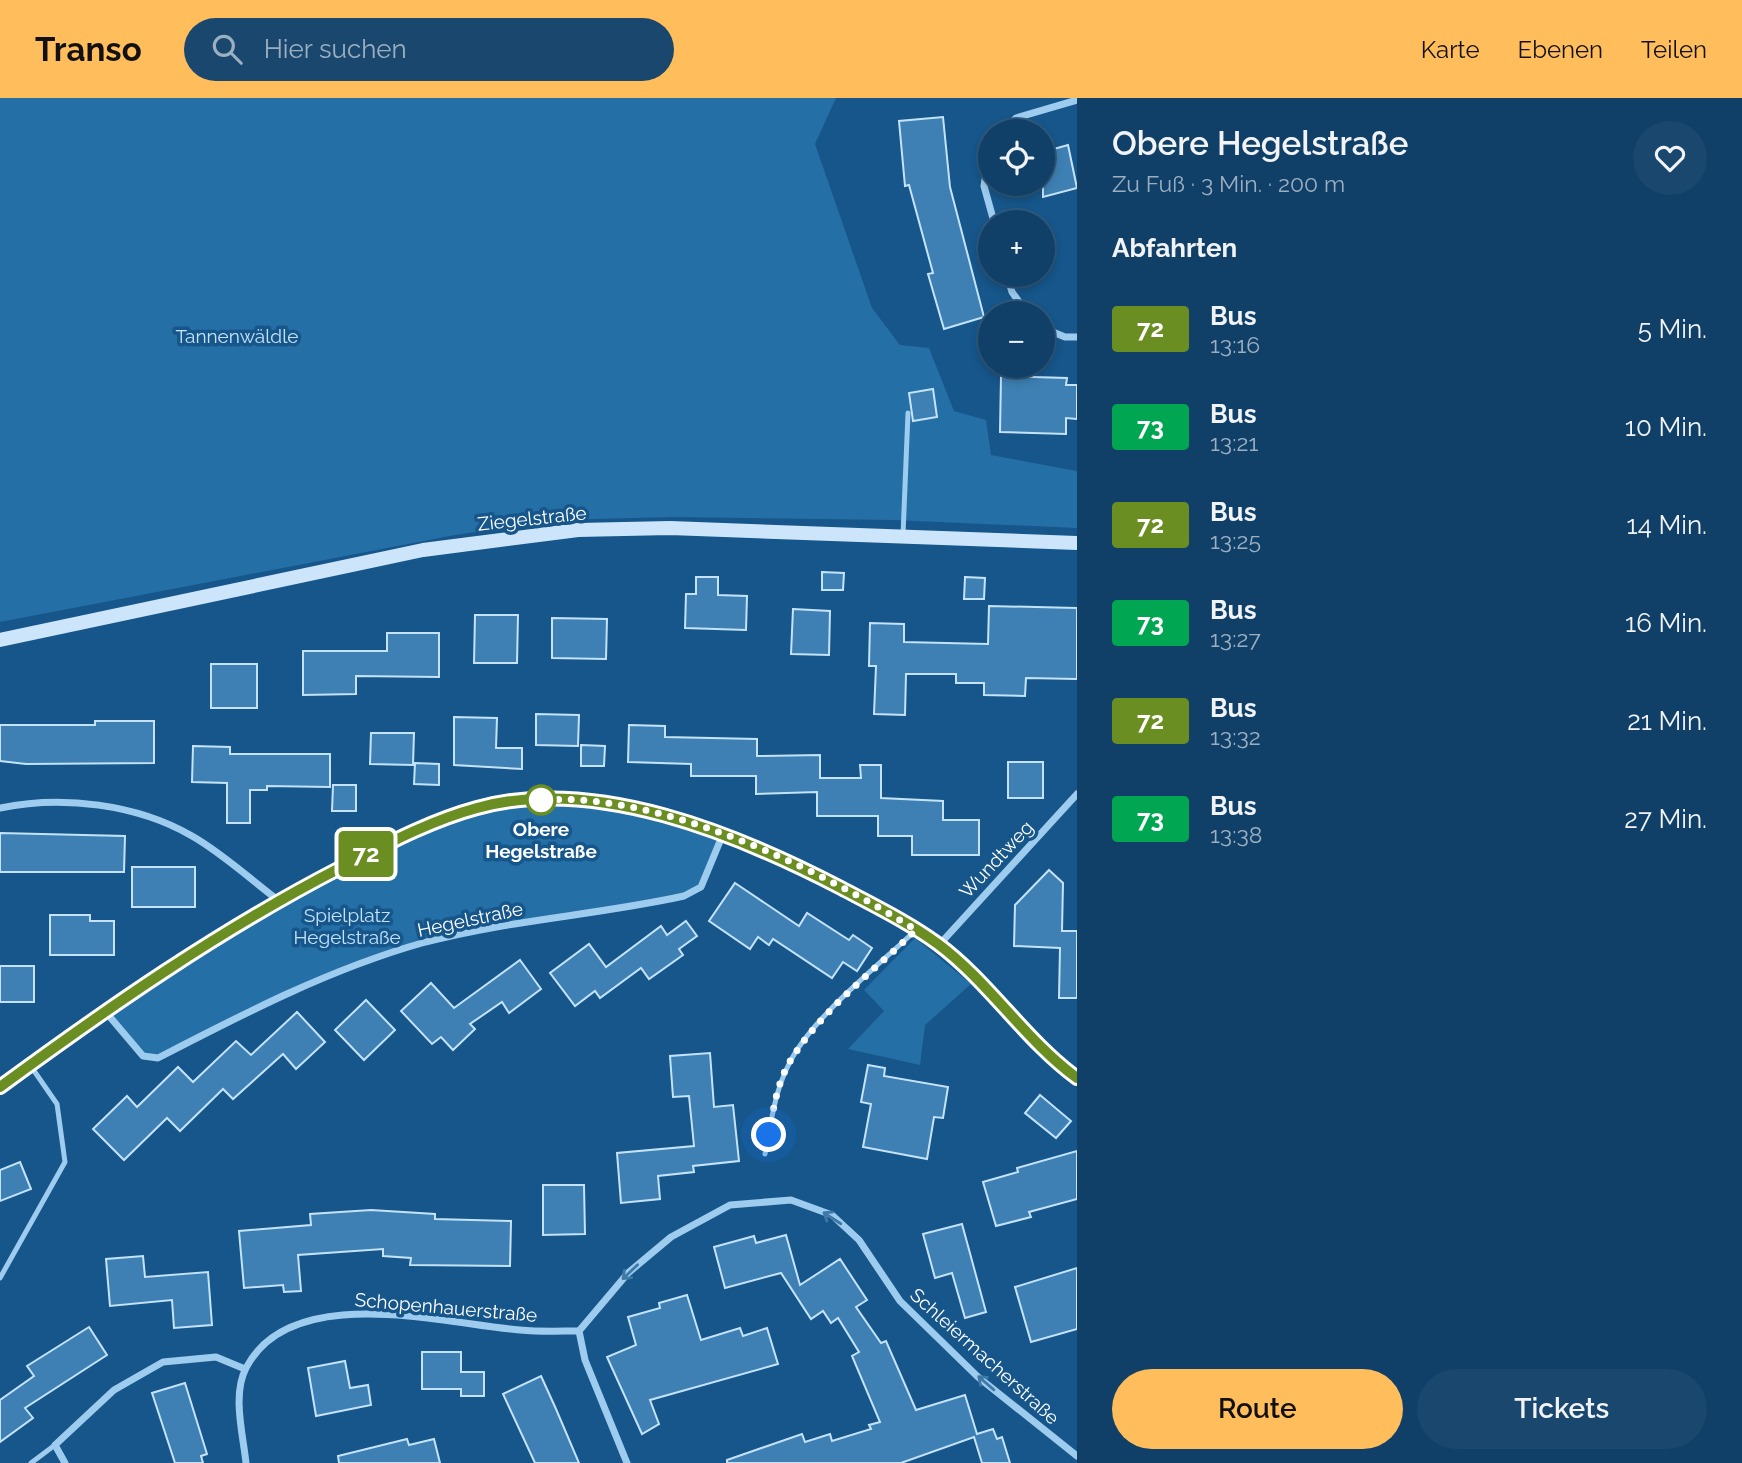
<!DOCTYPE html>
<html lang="de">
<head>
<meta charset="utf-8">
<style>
  body { margin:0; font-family:Raleway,sans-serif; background:#19476e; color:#f1f3f6; height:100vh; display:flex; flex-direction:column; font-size:26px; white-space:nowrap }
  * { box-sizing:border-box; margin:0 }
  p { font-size:23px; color:#9cafc0 }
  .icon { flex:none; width:38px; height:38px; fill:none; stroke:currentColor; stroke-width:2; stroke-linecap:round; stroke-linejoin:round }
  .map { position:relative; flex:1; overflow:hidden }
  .details { display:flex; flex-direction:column; background:#104068; width:665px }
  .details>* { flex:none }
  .badge { padding:0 14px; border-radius:5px; font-size:24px; line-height:46px }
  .tools { position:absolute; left:978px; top:21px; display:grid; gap:14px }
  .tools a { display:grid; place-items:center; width:77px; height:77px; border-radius:50%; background:#104068; box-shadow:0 4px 10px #0003,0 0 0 2px #30597c; font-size:35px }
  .you { position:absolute; width:35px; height:35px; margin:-18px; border:5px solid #fff; border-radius:50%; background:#1a73e8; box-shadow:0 0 0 10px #1a73e833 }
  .map>.badge { position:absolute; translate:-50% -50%; box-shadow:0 0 0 4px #fff }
  h2 { padding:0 35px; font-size:26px; line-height:63px }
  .round { display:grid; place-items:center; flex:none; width:74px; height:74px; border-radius:37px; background:#19476e }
  .overview { display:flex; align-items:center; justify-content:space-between; height:119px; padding:0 35px }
  h1 { font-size:33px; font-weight:600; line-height:52px }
  .button { display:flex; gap:14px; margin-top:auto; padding:14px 35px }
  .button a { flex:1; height:80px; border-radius:42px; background:#ffbd5c; color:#111; font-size:28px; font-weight:600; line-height:80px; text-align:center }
  .button a+a { background:#19476e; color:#f1f3f6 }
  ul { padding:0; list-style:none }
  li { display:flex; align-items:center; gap:21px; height:98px; padding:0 35px }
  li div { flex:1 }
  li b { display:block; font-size:26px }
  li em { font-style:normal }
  li .badge { min-width:77px; font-weight:700; text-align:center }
  header { display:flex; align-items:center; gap:42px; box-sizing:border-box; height:98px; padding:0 35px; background:#ffbd5c; color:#111 }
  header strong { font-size:33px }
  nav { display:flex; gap:38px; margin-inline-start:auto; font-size:24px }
  .search { width:490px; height:63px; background:#19476e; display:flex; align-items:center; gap:18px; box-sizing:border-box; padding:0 24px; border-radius:38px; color:#9cafc0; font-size:26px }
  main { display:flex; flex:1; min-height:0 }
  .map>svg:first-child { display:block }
  .green { fill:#256fa7 }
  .building { fill:#3e80b3; stroke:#c4e3fb; stroke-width:2 }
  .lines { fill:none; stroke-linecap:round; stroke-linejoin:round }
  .lane { stroke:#9eccef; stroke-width:5 }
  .street { stroke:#9eccef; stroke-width:7 }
  .secondary { stroke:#cce5fa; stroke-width:14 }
  .oneway { stroke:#3f79a8 }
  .line-casing { stroke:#fff; stroke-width:16 }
  .line { stroke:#6b8e23; stroke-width:10 }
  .walk { stroke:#fff; stroke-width:7; stroke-dasharray:0 12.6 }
  .stop-dot { fill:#fff; stroke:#6b8e23; stroke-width:3.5 }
  .labels { text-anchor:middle; stroke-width:7; stroke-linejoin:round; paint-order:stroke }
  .park-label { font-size:19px; fill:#c4e3fb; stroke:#16568a }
  .street-label { font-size:19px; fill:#fff; stroke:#16568a }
  .stop-label { font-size:19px; font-weight:bold; fill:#fff; stroke:#16568a }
</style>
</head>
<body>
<header>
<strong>Transo</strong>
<div class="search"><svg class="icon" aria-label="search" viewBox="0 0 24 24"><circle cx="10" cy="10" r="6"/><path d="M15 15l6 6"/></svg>Hier suchen</div>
<nav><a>Karte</a><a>Ebenen</a><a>Teilen</a></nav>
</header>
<main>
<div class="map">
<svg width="1077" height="1365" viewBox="0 0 1077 1365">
  <rect width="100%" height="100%" fill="#16568a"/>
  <!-- green -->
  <g class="green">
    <polygon points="0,0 836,0 815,46 872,210 900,247 929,250 954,313 986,322 991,357 1077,373 1077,430 893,422 672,419 556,422 455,437 0,524"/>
    <polygon points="557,700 647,712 723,736 701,789 684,798 423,845 372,861 258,909 158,960 143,958 104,912 278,802 410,734 479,709"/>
    <polygon points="915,840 971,886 925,927 920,967 848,951 884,913 864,892"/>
  </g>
  <!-- building -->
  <g class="building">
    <polygon points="943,19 950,89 984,219 944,231 928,176 933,175 909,87 905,88 899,23"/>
    <polygon points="1068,47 1077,90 1043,99 1043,54"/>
    <polygon points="1001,278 1067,280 1066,287 1077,287 1077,321 1066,320 1066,336 1000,334"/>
    <polygon points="933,291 937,319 913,323 909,295"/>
    <polygon points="822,474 844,475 843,492 822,492"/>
    <polygon points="696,479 718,479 718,497 747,498 746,532 685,530 686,496 696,496"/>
    <polygon points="965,479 985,480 984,501 964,501"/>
    <polygon points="989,508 1077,510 1077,581 1026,580 1025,598 984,597 984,585 956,585 956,576 906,576 905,617 874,616 876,568 869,568 870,525 904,526 904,544 988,546"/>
    <polygon points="793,511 830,513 829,557 791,556"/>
    <polygon points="475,517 518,517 517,565 474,565"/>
    <polygon points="552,520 607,521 606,561 552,560"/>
    <polygon points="387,535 439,535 439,579 356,578 356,596 303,597 303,553 387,553"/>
    <rect x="211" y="566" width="46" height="44"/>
    <polygon points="536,616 579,617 578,648 536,647"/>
    <polygon points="454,619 497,620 496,650 522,650 522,671 454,667"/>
    <polygon points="95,623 154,623 154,665 26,666 0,663 0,627 95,627"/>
    <polygon points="629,627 665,628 665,639 757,641 757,658 820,657 820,680 861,680 860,667 881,667 881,700 943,703 943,722 979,722 979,757 912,757 912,738 878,738 878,718 817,718 817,694 756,696 756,678 691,678 691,666 628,664"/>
    <polygon points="371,635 414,635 413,667 370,666"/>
    <polygon points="581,647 605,648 604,668 581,668"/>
    <polygon points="193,648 230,649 230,656 330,656 330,689 267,688 267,692 250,692 250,725 227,725 227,685 192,684"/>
    <rect x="1008" y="664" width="35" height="36"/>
    <polygon points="415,665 439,666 439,687 414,686"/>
    <polygon points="333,687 356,687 356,713 332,713"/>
    <polygon points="0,735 125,738 124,774 0,774"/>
    <rect x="132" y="769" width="63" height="40"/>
    <polygon points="1049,772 1063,785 1062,833 1077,833 1077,900 1059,900 1060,850 1014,848 1015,807"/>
    <polygon points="735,785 799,828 807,815 849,842 853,837 872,850 857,873 843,864 832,880 773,841 769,847 758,839 750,851 709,823"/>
    <polygon points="50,817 90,817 90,823 114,823 114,857 50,857"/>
    <polygon points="686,823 697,838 679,851 683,857 649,881 641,870 600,900 595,893 575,908 550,875 589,846 606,869 661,828 667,837"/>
    <polygon points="520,862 541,891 509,915 502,904 470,926 475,931 453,952 441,939 432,946 401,913 431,885 454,910"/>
    <rect x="0" y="868" width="34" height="36"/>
    <polygon points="366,902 395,932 364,962 335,932"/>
    <polygon points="297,914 325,944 296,971 283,956 233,1001 223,991 180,1033 167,1020 124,1062 93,1031 127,998 137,1009 178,969 193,984 236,943 251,957"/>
    <polygon points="710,955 714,1009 733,1007 739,1063 693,1068 694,1074 658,1078 660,1101 621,1105 617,1055 694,1048 689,998 673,999 670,958"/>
    <polygon points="868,967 885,970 884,978 948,989 943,1020 934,1019 927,1061 863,1049 871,1006 861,1004"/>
    <polygon points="1040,997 1071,1023 1056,1040 1025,1015"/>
    <polygon points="1077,1053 1077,1101 1029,1114 1031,1119 996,1128 983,1084 1018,1074 1017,1070"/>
    <polygon points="20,1064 31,1091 0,1103 0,1072"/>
    <polygon points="543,1087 584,1087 585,1136 543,1137"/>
    <polygon points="371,1112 435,1116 435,1121 511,1123 510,1168 410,1167 411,1160 383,1158 383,1151 298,1157 301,1193 284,1194 283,1187 244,1190 239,1133 311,1127 310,1116"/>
    <polygon points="962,1126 986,1214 965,1220 952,1175 935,1180 923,1136"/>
    <polygon points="786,1137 800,1187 840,1161 867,1202 856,1209 881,1245 886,1243 916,1312 965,1297 977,1336 993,1331 997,1341 1002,1339 1010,1365 982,1365 974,1339 901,1365 727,1365 727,1362 802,1336 805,1344 830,1336 832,1343 871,1331 869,1327 880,1324 852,1258 859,1254 838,1220 831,1225 823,1213 811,1221 781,1175 725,1190 714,1149 754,1138 756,1145"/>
    <polygon points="143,1158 145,1179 208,1174 212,1227 174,1230 172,1202 110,1208 106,1161"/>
    <polygon points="1077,1170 1077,1231 1031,1244 1015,1189"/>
    <polygon points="687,1197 701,1242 740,1230 743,1238 767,1230 778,1266 650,1302 659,1326 642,1336 607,1259 636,1247 628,1219 660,1210 659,1205"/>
    <polygon points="89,1229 107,1257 25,1310 33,1320 0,1344 0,1302 34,1278 27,1268"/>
    <polygon points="422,1254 461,1254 461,1274 484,1274 484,1298 461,1298 461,1291 422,1291"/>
    <polygon points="345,1263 350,1290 368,1287 371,1307 316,1318 308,1270"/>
    <polygon points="541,1278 556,1311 579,1365 535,1365 503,1296"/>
    <polygon points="185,1285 207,1356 201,1358 203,1365 175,1365 152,1295"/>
    <polygon points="407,1341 409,1347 434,1341 440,1365 339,1365 338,1358"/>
  </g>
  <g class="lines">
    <!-- lane -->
    <g class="lane">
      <polyline points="903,437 908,315"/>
      <path d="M765 1056C771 1026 774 996 788 968 809 922 878 868 916 832"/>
      <polyline points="0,1180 65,1064 57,1006 30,967"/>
      <polyline points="31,1365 55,1347"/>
    </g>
    <!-- street -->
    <g class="street">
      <polyline points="1002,33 1016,20 1077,2"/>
      <polyline points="990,49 984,88 994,124"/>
      <polyline points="1007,177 1012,194 1027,215"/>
      <polyline points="1043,230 1065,239 1077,239"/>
      <path d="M0 710C62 697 137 706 192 738 222 755 250 781 278 802"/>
      <polyline points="939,847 1077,696"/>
      <path d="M104 912 143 958 158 960C243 916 330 871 422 845 508 822 598 817 684 798L701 789 723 736"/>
      <path d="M0 989C109 909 220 832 340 770 385 747 429 723 477 710 595 677 737 736 841 790 873 807 908 824 938 846 989 884 1025 942 1077 980"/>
      <polyline points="579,1233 628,1175 671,1139 730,1107 791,1102 832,1117 859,1142 900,1203 978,1279 1077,1358"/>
      <polyline points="579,1233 585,1262 627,1365"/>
      <polyline points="65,1365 55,1347 114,1292 163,1264 216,1259 245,1271"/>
      <path d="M246 1365C243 1336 232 1297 246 1270 291 1183 445 1226 520 1232 540 1234 560 1233 579 1233"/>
    </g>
    <!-- secondary -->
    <polyline class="secondary" points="0,542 423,452 578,432 670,430 1077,445"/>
  </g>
  <!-- one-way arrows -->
  <defs><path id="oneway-shaft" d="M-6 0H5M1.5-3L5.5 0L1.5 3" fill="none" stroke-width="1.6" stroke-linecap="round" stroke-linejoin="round" transform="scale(1.75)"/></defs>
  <g class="oneway">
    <use href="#oneway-shaft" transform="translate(832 1120) rotate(-147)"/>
    <use href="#oneway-shaft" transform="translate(630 1174) rotate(136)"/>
    <use href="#oneway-shaft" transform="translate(986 1285) rotate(-139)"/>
  </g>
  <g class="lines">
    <!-- line casing -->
    <g class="line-casing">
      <path id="line" d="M0 989C109 909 220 832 340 770 385 747 429 723 477 710 595 677 737 736 841 790 873 807 908 824 938 846 989 884 1025 942 1077 980"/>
    </g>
    <!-- line -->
    <use href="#line" class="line"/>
    <!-- walk -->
    <path class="walk" d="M541 702 531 703C651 689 816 769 916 832 873 874 820 913 789 965 777 986 773 1012 769 1037"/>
  </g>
  <!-- markers -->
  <circle class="stop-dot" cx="541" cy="702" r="14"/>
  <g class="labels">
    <!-- park labels -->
    <g class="park-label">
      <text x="237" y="245">Tannenwäldle</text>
      <text x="347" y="824">Spielplatz<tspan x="347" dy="22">Hegelstraße</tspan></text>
    </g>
    <!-- street labels -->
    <g class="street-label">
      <text transform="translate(532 420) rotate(-6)" y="7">Ziegelstraße</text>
      <text transform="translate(996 761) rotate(-47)" y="7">Wundtweg</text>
      <text transform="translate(470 821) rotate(-12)" y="7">Hegelstraße</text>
      <text transform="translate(446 1209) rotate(5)" y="7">Schopenhauerstraße</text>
      <text transform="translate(985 1258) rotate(42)" y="7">Schleiermacherstraße</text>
    </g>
    <!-- stop labels -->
    <g class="stop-label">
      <text x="541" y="738">Obere<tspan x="541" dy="22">Hegelstraße</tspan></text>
    </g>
  </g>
</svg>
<div class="tools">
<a><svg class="icon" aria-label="locate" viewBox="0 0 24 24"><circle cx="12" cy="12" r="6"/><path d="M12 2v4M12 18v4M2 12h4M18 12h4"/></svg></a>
<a>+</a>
<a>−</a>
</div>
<div class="you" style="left:769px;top:1037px"></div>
<b class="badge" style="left:366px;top:756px;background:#6b8e23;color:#fff">72</b>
</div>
<section class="details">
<div class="overview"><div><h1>Obere Hegelstraße</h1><p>Zu Fuß · 3 Min. · 200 m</p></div><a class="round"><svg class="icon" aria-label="heart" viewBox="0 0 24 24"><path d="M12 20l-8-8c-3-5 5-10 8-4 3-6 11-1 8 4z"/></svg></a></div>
<h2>Abfahrten</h2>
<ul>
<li><span class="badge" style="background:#6b8e23;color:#fff">72</span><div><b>Bus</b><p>13:16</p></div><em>5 Min.</em></li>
<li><span class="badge" style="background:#00a651;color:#fff">73</span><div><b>Bus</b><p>13:21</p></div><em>10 Min.</em></li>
<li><span class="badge" style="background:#6b8e23;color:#fff">72</span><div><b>Bus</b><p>13:25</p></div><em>14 Min.</em></li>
<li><span class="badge" style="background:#00a651;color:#fff">73</span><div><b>Bus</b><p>13:27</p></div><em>16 Min.</em></li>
<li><span class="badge" style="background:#6b8e23;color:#fff">72</span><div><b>Bus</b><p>13:32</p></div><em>21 Min.</em></li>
<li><span class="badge" style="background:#00a651;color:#fff">73</span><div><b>Bus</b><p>13:38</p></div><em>27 Min.</em></li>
</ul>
<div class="button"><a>Route</a><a>Tickets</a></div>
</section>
</main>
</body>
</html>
